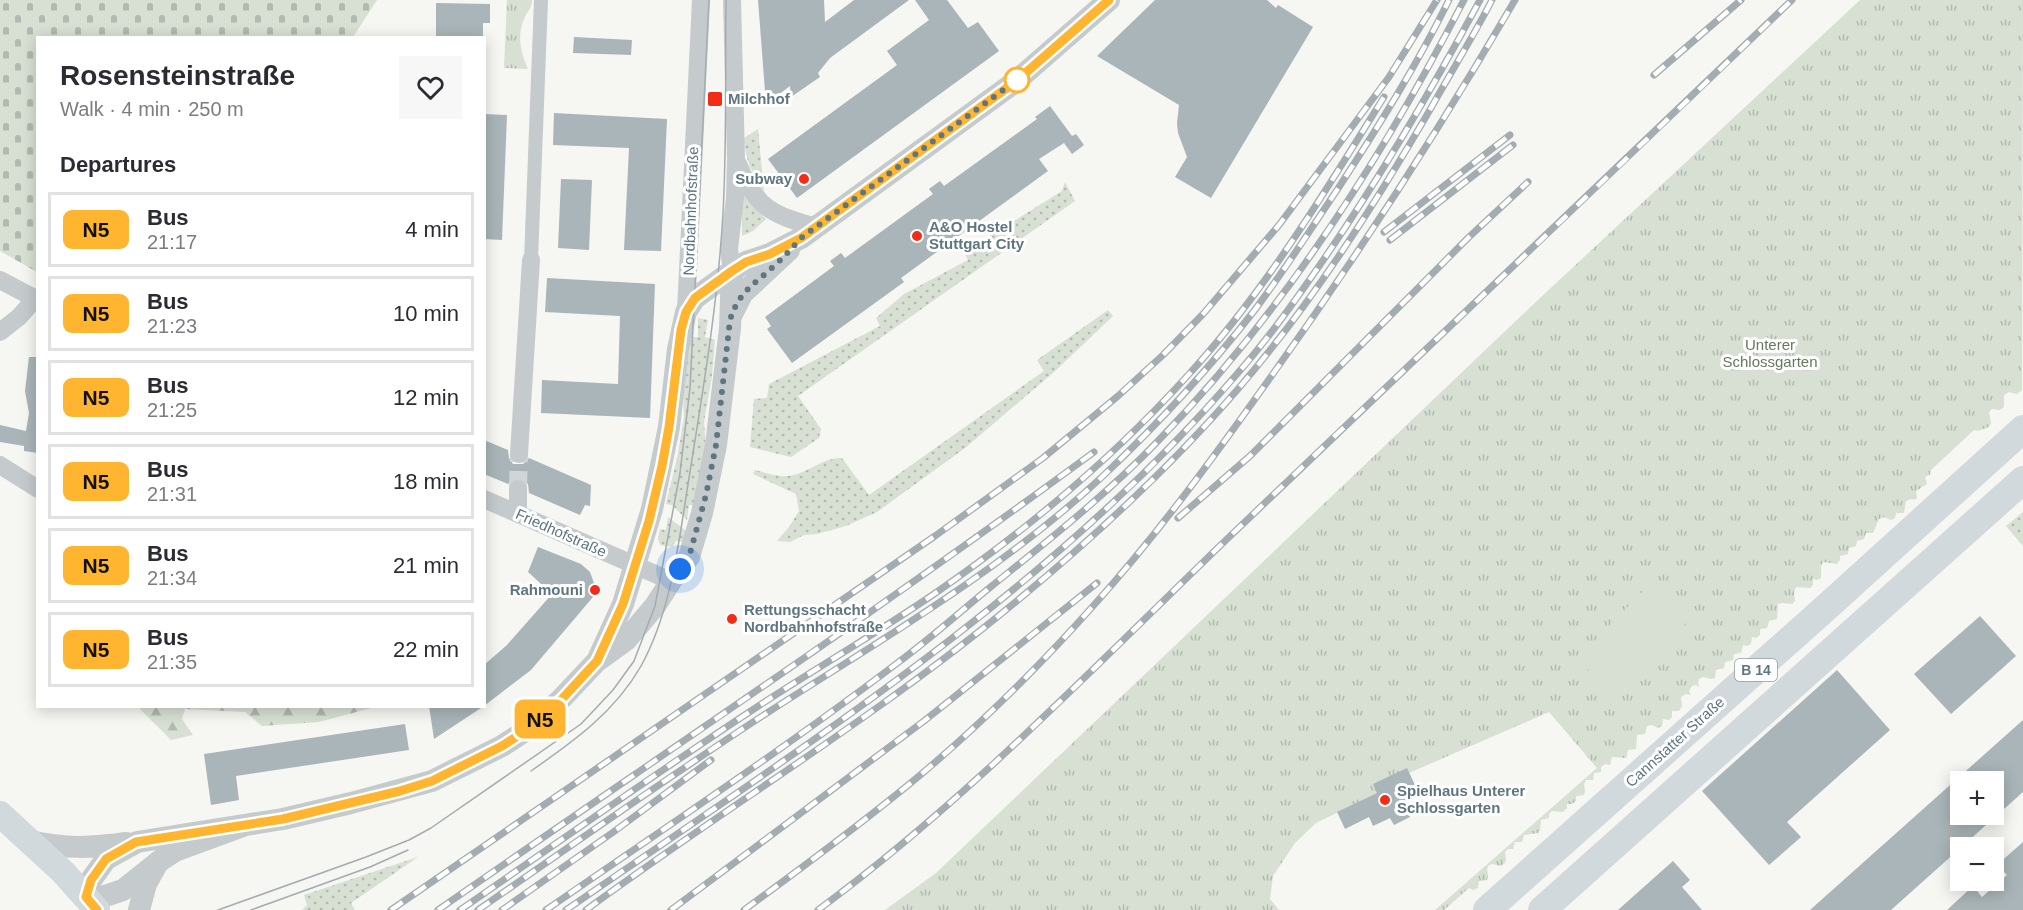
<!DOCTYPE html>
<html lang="en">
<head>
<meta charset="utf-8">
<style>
  body { margin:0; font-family:Arial,sans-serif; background:#f7f7f7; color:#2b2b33; height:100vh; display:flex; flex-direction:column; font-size:22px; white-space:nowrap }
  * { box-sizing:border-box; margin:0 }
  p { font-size:20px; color:#7c7c81 }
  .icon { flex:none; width:33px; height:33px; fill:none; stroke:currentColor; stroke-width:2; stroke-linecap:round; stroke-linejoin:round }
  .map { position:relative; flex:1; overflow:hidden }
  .sheet { position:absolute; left:36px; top:36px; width:450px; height:672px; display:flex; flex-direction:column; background:#fff; border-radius:0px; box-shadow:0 3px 15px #0003 }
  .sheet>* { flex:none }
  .badge { padding:0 12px; border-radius:9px; font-size:21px; line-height:39px }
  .controls { position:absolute; left:1950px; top:771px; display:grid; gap:12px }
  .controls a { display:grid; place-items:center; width:54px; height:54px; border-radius:0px; background:#fff; box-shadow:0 3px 15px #0003; font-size:30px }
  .you { position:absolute; width:30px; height:30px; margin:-15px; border:4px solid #fff; border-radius:50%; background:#1a73e8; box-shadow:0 0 0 9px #1a73e833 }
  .map>.badge { position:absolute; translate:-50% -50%; box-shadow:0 0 0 3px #fff }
  h2 { padding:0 24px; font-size:22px; line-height:54px }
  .round { display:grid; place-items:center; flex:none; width:63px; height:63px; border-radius:0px; background:#f7f7f7 }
  .overview { display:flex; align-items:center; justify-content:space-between; height:102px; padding:0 24px }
  h1 { font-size:28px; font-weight:700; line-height:45px }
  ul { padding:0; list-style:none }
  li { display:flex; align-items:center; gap:18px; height:75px; margin:0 12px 9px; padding:0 12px; border:3px solid #e1e1e2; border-radius:0px }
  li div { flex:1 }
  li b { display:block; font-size:22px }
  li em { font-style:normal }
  li .badge { min-width:66px; font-weight:700; text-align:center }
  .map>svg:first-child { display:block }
  .grass { fill:url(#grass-dots) }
  .forest { fill:url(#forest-firs) }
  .cemetery { fill:url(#cemetery-stones) }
  .park { fill:url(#park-tufts) }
  .garden { fill:#d8dfd3 }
  .building { fill:#a9b5b8; fill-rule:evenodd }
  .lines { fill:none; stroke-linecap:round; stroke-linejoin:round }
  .minor-tunnel { stroke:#d0d6d6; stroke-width:18; stroke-dasharray:18 9; stroke-linecap:butt }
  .pedestrian { stroke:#c5cacc; stroke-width:14 }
  .minor { stroke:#c5cacc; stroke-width:18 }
  .tertiary { stroke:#c5cacc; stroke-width:22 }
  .secondary { stroke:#d2d9dc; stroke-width:26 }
  .primary { stroke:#d2d9dc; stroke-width:28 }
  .tram { stroke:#a3acb0; stroke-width:1.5 }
  .rail-casing { stroke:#a3acb0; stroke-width:7 }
  .rail { stroke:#fff; stroke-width:4.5; stroke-dasharray:14; stroke-linecap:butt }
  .line-casing { stroke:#fff; stroke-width:14 }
  .line { stroke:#ffb530; stroke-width:9 }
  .walk { stroke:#5e7680; stroke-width:6; stroke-dasharray:0 10.8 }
  .stop-dot { fill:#fff; stroke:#ffb530; stroke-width:3 }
  .poi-dot { fill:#f22c16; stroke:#fff; stroke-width:2 }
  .labels { text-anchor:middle; stroke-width:6; stroke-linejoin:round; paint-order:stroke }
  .shield { fill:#fff; stroke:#8e9fa6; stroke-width:1.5 }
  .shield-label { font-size:14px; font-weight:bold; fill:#5e7680 }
  .poi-label { font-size:15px; font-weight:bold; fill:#5e7680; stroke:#fff; text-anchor:start }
  .street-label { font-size:15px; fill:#5e7680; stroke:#fff }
  .park-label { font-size:15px; fill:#66785e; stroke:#fff }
</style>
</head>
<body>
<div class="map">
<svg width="2023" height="910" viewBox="0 0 2023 910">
  <defs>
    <pattern id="grass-dots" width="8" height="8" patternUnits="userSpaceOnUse" patternTransform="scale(1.5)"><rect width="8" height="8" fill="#d8dfd3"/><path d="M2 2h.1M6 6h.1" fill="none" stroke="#b2b9b0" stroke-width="1.8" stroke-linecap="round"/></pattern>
    <pattern id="forest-firs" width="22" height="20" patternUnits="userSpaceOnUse" patternTransform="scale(1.5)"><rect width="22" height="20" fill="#d8dfd3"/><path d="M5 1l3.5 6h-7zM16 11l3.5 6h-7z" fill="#b2b9b0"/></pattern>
    <pattern id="cemetery-stones" width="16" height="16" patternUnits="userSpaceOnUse" patternTransform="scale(1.5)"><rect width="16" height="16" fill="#d8dfd3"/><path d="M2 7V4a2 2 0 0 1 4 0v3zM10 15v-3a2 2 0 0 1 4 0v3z" fill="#b2b9b0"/></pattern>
    <pattern id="park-tufts" width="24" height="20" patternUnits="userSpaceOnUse" patternTransform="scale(1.5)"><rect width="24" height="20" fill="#d8dfd3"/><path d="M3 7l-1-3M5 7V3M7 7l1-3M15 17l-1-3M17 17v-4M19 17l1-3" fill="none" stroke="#b2b9b0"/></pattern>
  </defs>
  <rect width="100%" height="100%" fill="#f6f6f2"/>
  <!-- grass -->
  <g class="grass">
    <path d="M758 129 764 192C752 174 745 159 744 138Z"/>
    <polygon points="1065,182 1075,201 798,396 821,429 819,438 791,457 750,447 754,399 767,398 769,384 880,326 876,318 904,294 968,260 964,252 1062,191"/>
    <polygon points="742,186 753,205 766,219 753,231 742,236"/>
    <path d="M1108 310 1113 316 1054 372 965 448 877 512 846 526 817 534 804 535 790 542 777 541 789 527 799 511 796 494 753 474 755 470C766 473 778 477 788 476 807 474 823 457 842 458L869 495 1044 371 1037 360Z"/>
    <polygon points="698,318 708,320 705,337 715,340 712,376 704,422 706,448 695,505 689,505 687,520 672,505 666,504 678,453 684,417 683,391 690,337 698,337"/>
    <polygon points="2023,512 2023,546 2006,526"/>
    <polygon points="668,517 689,533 684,542 675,541 673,547 660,545 658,539 660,529 666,530"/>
    <polygon points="418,857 351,903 355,910 302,910 307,905 304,895"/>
  </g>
  <!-- forest -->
  <polygon class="forest" points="138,707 375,707 319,722 262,726 245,712 185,709 182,719 193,735 171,740"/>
  <!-- cemetery -->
  <polygon class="cemetery" points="0,0 377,0 353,37 38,38 37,272 0,251"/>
  <!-- park -->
  <g class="park">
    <path d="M507 0H532C532 8 528 10 525 17 516 35 521 53 528 69L504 68Z"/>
    <polygon points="1860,0 2023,0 2022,390 2017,394 2009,392 2004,395 2004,407 2000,410 1992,409 1989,412 1991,423 1989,427 1978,431 1974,430 1931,470 1930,475 1925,477 1927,484 1916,491 1917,498 1915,500 1911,499 1906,501 1904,513 1896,513 1895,518 1891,520 1884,517 1879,519 1873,533 1866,533 1864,539 1857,541 1856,546 1849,548 1848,554 1840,556 1840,560 1837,564 1823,562 1821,566 1821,578 1817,580 1813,579 1813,585 1810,588 1796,587 1794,592 1795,601 1792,604 1782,603 1778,604 1777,619 1769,621 1767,628 1760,629 1760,635 1756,638 1752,637 1751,644 1747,646 1743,645 1741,653 1734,654 1733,660 1725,662 1724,668 1716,670 1715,678 1711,679 1703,677 1699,679 1698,684 1700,687 1696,685 1692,686 1689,691 1691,695 1686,694 1681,697 1682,706 1679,711 1672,711 1672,717 1669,720 1663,719 1662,726 1658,728 1652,725 1647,726 1645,734 1637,735 1636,749 1628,750 1626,758 1612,757 1610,765 1605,764 1601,767 1601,772 1594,773 1593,780 1586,780 1584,784 1585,791 1584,795 1576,796 1576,801 1572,804 1567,804 1567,808 1563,812 1552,811 1549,814 1549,818 1541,820 1540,830 1538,833 1524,835 1522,842 1515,842 1513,849 1508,849 1505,852 1506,860 1504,864 1500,866 1493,864 1489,865 1487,869 1488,875 1487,880 1479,881 1478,888 1473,890 1469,888 1444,910 1435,910 1597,768 1549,712 1409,773 1377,793 1316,823 1295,843 1273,876 1270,899 1279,910 885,910 936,873 1539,299"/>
  </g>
  <!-- garden -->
  <polygon class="garden" points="1652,582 1690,619 1615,696 1577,659"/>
  <!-- building -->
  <g class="building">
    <polygon points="758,0 824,0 825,22 854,0 909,0 830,58 818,73 820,77 791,97 790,86 766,104"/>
    <polygon points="915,0 947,0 968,28 978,22 999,51 797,198 768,159 897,65 887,51 929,20"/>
    <polygon points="1155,0 1267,0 1276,8 1278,5 1313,27 1211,198 1175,177 1187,157 1178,133 1177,123 1179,105 1097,56"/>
    <polygon points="436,3 490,4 490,23 483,23 483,38 436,38"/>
    <polygon points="574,37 632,40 631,55 573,53"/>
    <polygon points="1050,106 1072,136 1076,134 1084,145 1072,154 1064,143 1039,159 1048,171 901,278 904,282 792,363 767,329 771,326 765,317 834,266 830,261 841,253 845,258 933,194 929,189 940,181 944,186 1037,119 1035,117"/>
    <polygon points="554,113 667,119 661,251 624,250 629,148 553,145"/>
    <polygon points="484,114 507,115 502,240 484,239"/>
    <polygon points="561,179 592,180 589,250 558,248"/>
    <polygon points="547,278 655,284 650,418 541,413 542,380 618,384 620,316 545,312"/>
    <polygon points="29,357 38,357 38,453 24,451 24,446 0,442 0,425 26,431 29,413 25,391"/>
    <polygon points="484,440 508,450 509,458 513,464 523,464 529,458 591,485 590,506 585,505 580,515 529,493 528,484 523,479 513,479 508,484 484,474"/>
    <polygon points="538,547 581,564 590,572 594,583 593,597 531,670 484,706 484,665 507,645 552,594 528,572"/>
    <polygon points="1980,616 2016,656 1951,714 1914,674"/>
    <polygon points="1837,670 1890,730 1787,822 1801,837 1769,865 1702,791"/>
    <polygon points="429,706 484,706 434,739"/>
    <path d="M2023 720V792L1891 910H1810ZM1960 782H1994V814H1960Z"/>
    <polygon points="405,724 409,750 236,776 239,800 211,805 204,754"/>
    <polygon points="1407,768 1415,785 1407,789 1412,798 1403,802 1410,817 1394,825 1390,818 1373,826 1369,817 1345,829 1337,812 1377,793 1373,784"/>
    <polygon points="2023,842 2023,910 1947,910 1973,886 1982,897 2007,875 1997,865"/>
    <polygon points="1673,861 1690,880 1682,887 1702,910 1618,910"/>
  </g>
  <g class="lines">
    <!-- minor-tunnel -->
    <polyline class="minor-tunnel" points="518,489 519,454"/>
    <!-- pedestrian -->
    <polyline class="pedestrian" points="531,260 541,0"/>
    <!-- minor -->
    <g class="minor">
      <path d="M738 164C756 208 772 215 816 227"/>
      <polyline points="732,271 729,249 735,197 736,159 732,0"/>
      <polyline points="0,280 38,300"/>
      <polyline points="686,312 701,0"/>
      <polyline points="0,332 19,317 35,299"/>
      <polyline points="519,454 531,260"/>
      <polyline points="0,465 38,489"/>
      <polyline points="484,499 671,581"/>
      <polyline points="518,514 518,489"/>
    </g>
    <!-- tertiary -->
    <g class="tertiary">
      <polyline points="732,314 742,294 789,250"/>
      <polyline points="598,659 623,604 652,509 669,427 678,349 686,312 695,298 732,271 746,262 770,254 801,238 1015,82 1109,0"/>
      <polyline points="243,826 175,851 158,862 123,890 105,896 86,897 91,880 106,859 137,842 283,819 351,803 432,781 502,746 531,727 562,698 597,661 626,640 655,606 671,581 689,557 702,513 716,445 730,328 732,271"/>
      <path d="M30 841C65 849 91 848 126 843"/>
      <polyline points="139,910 146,884 156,866"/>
    </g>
    <!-- secondary -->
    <polyline class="secondary" points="0,814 63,872 97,910"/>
    <!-- primary -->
    <g class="primary">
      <polyline points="1487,910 1830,604 2023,429"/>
      <polyline points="1542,910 2023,480"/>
    </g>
    <!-- tram -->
    <g class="tram">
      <path d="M531 771C574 741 615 712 641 666 672 610 679 539 689 478 703 390 718 302 723 213 727 142 725 71 726 0"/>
      <polyline points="218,910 366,857 409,840 431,828 581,724 613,690 634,661 655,606 680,473 690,388 709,0"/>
      <polyline points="251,910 370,867 408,850"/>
    </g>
    <!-- rail casing -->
    <g class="rail-casing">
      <g id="rail">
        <polyline points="1654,75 1741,0"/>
        <polyline points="1384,232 1510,135"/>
        <polyline points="1390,240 1513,145"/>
        <polyline points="1178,518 1250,456 1469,237 1528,182"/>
        <polyline points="391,910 935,536 1043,458 1118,396 1163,355 1204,313 1279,225 1389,77 1437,0"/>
        <path d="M438 910C657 758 879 610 1094 452"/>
        <path d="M460 910C560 841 659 771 760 705 818 667 877 633 934 594 1027 530 1114 457 1190 373 1265 291 1325 192 1384 97"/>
        <path d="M478 910C575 843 671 775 770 711 884 638 1003 569 1103 476 1157 425 1208 370 1254 311 1284 271 1311 229 1339 187 1378 127 1417 65 1449 0"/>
        <polyline points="502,910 612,833 711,760"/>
        <path d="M546 910C663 829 783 750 896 664 930 639 961 611 993 585 1050 539 1107 494 1157 442 1281 315 1383 157 1464 0"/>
        <path d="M566 910C802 747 1049 593 1237 374 1269 338 1297 298 1324 259 1381 176 1432 89 1480 0"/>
        <path d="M586 910C725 808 873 719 1007 609 1089 542 1169 469 1238 389 1312 303 1374 206 1431 108 1451 72 1473 37 1492 0"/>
        <polyline points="671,910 924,721 1097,583"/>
        <path d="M744 910C799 870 854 829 907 786 974 731 1037 669 1094 605 1156 536 1211 461 1265 385 1354 261 1438 132 1515 0"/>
        <path d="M818 910C966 801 1093 668 1225 541 1414 360 1604 181 1792 0"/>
      </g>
    </g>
    <!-- rail -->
    <use href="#rail" class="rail"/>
  </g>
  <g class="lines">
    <!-- line casing -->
    <g class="line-casing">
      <polyline id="line" points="97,910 86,897 91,880 106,859 136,842 283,819 400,791 432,781 502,746 531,727 562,699 597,661 623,604 649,521 662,466 669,427 681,330 686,312 695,298 732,271 746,262 770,254 801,238 1015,82 1109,0"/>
    </g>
    <!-- line -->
    <use href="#line" class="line"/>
    <!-- walk -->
    <path class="walk" d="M680 569 689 557 706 495 716 445 730 320C739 291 754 285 774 266 784 257 792 248 801 238L1017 80"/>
  </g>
  <!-- markers -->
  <circle class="stop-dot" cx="1017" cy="80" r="12"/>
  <g class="poi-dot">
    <rect x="707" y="91" width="16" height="16" rx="3"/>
    <circle cx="804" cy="179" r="6"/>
    <circle cx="917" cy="236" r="6"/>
    <circle cx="595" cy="590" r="6"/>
    <circle cx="732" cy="619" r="6"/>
    <circle cx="1385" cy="800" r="6"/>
  </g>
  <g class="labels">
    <!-- shield labels -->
    <rect class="shield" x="1735" y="659" width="42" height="22" rx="4.5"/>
    <g class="shield-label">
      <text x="1756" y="675">B 14</text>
    </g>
    <!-- poi labels -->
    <g class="poi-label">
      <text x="728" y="104">Milchhof</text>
      <text x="792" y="184" text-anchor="end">Subway</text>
      <text x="929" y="232">A&amp;O Hostel<tspan x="929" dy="17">Stuttgart City</tspan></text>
      <text x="583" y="595" text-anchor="end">Rahmouni</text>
      <text x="744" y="615">Rettungsschacht<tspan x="744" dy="17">Nordbahnhofstraße</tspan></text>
      <text x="1397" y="796">Spielhaus Unterer<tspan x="1397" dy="17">Schlossgarten</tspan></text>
    </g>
    <!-- street labels -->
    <g class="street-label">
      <text transform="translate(691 211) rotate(-88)" y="5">Nordbahnhofstraße</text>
      <text transform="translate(561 533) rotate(24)" y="5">Friedhofstraße</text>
      <text transform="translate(1675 742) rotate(-42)" y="5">Cannstatter Straße</text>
    </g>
    <!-- park labels -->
    <g class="park-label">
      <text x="1770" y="350">Unterer<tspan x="1770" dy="17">Schlossgarten</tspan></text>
    </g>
  </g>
</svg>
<div class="controls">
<a>+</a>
<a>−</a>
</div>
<div class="you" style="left:680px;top:569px"></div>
<b class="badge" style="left:540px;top:719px;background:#ffb530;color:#111">N5</b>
<section class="sheet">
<div class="overview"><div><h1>Rosensteinstraße</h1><p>Walk · 4 min · 250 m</p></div><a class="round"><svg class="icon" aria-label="heart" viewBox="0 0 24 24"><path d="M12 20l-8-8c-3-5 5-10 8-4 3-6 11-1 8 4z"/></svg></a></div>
<h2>Departures</h2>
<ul>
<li><span class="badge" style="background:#ffb530;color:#111">N5</span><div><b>Bus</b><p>21:17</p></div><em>4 min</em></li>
<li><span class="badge" style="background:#ffb530;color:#111">N5</span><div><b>Bus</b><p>21:23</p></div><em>10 min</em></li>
<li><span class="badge" style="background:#ffb530;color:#111">N5</span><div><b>Bus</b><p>21:25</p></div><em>12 min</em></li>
<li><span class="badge" style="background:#ffb530;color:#111">N5</span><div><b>Bus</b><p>21:31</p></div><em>18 min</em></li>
<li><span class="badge" style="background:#ffb530;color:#111">N5</span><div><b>Bus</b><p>21:34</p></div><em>21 min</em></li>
<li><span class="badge" style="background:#ffb530;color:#111">N5</span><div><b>Bus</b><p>21:35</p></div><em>22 min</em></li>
</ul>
</section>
</div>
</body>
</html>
